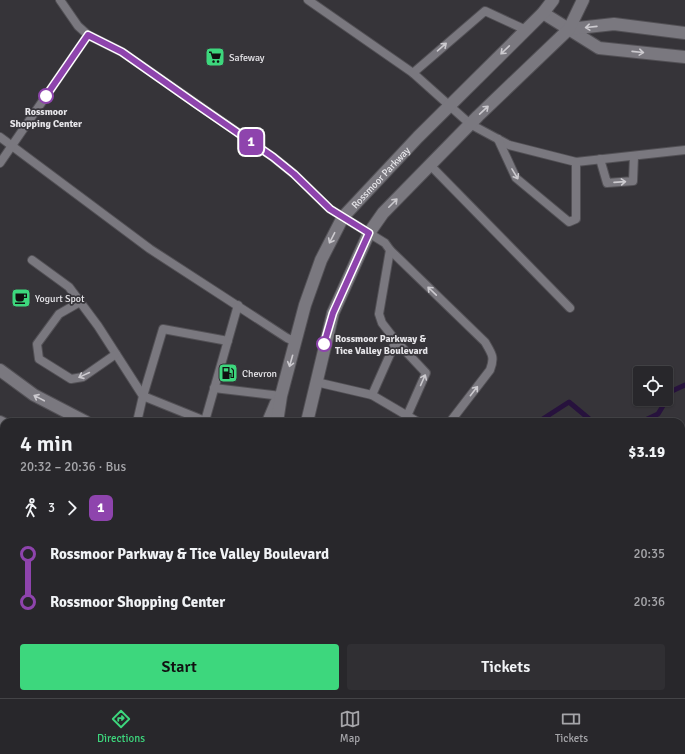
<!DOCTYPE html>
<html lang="en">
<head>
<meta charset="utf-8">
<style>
  body { margin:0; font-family:Signika,sans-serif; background:#302f33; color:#f1f3f6; height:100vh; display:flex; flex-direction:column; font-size:15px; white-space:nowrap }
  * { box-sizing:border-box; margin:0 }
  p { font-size:13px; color:#a5a5a9 }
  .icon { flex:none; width:22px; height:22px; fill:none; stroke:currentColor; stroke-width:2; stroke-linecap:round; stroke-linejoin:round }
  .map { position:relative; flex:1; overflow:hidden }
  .side { position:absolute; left:0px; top:418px; width:685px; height:280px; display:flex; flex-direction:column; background:#28272b; border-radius:12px 12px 0 0; box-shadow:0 1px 3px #0004,0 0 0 1px #444447 }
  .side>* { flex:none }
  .badge { padding:0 8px; border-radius:6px; font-size:14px; line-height:26px }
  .controls { position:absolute; left:633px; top:366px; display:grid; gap:8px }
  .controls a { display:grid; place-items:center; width:40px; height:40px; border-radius:4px; background:#28272b; box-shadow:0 1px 3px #0004,0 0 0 1px #444447; font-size:20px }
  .map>.badge { position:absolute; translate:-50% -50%; box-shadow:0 0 0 2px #fff }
  .legs { display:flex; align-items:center; gap:6px; height:44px; padding:0 20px; font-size:13px }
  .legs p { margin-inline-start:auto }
  .overview { display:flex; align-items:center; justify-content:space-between; height:68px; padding:0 20px }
  h1 { font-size:22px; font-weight:600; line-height:30px }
  .primary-button { display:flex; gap:8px; margin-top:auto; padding:8px 20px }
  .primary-button a { flex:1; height:46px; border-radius:4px; background:#3dd77d; color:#111; font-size:16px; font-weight:600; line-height:46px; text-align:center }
  .primary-button a+a { background:#302f33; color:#f1f3f6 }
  ul { padding:0 20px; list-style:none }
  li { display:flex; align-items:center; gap:14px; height:48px; font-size:15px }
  li i { display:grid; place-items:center; width:6px; height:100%; margin:0 5px; background:currentColor }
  li i::after { content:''; width:10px; height:10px; margin:-5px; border:3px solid; border-radius:50%; background:#28272b }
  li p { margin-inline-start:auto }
  li:first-child i { background:linear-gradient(#0000 50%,currentColor 0) }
  li:last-child i { background:linear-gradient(currentColor 50%,#0000 0) }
  .menu { display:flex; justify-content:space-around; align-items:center; height:56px; border-top:1px solid #444447; background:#28272b; font-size:11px; color:#a5a5a9 }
  .menu a { display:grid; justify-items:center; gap:2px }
  .menu .active { color:#3dd77d }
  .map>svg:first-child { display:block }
  .green { fill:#57466e }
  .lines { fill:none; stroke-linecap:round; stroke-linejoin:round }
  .stream { stroke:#27123d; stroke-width:5 }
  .lane-casing { stroke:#525055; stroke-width:10 }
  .street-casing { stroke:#525055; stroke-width:14 }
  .secondary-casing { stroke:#525055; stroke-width:14 }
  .lane { stroke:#7a787f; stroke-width:8 }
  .street { stroke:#7a787f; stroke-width:12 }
  .secondary { stroke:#7a787f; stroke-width:12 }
  .oneway { stroke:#cccacf }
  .line-1-casing { stroke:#fff; stroke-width:9 }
  .line-1 { stroke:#8e44ad; stroke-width:6 }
  .stop-1-dot { fill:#fff; stroke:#8e44ad; stroke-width:2 }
  .labels { text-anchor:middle; stroke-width:3.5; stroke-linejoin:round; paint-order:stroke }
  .poi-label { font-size:10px; fill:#e7e6ea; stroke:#363439; text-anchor:start }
  .stop-label { font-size:10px; font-weight:bold; fill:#e7e6ea; stroke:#363439 }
  .street-label { font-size:10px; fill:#e7e6ea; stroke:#363439 }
</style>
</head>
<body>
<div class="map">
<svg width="685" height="698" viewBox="0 0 685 698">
  <rect width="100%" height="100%" fill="#363439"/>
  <!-- green -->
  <g class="green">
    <polygon points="4,631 4,694 119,694 120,698 0,698 0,641"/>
    <polygon points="236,694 553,694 553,698 233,698"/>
  </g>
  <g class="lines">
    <!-- stream -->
    <g class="stream">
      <polyline points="538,422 569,402 593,422"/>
      <polyline points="641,422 658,414 672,391 685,385"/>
      <polyline points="83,698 89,697"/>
    </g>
    <!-- lane casing -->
    <g class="lane-casing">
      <g id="lane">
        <polyline points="60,0 78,26 88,35 122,52 273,157 294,174 330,209 385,243 390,250 379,314 382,323 396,341"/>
        <polyline points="308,0 413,73 470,124 509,145 576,162 685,150"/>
        <polyline points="413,73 485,11 526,30"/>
        <polyline points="0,137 150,249 287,338 296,342"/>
        <polyline points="498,139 516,178 569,222 576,219 576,162"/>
        <polyline points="600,159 607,183 633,181 634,156"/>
        <polyline points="0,163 88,35"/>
        <polyline points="430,165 570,308"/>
        <path d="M390 250 485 342C492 354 495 357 490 370L450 422"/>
        <polyline points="32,260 69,287 98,326 143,396 137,422"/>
        <polyline points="80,302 59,314 37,344 39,359 71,379 83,377 116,354"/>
        <polyline points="228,341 163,329 143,396 205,421 238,305"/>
        <polyline points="316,382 372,395"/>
        <polyline points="214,388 281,396"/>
        <polyline points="407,416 426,373 396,341 372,395 418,422"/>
        <polyline points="681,648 685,648"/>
        <polyline points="579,694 579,697 648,697"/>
        <polyline points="131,698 135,694"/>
        <polyline points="648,698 669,698"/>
      </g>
    </g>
    <!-- street casing -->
    <g class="street-casing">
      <g id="street">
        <polyline points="543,13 599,48 685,57"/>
        <polyline points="569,29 614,24 685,33"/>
      </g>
    </g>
    <!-- secondary casing -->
    <g class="secondary-casing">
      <g id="secondary">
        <polyline points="0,370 34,395 86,422"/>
        <polyline points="0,422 4,424"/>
        <polyline points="268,422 276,403"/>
        <path id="s1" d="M277 422 281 396 305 305 321 260 343 217 418 137 543 13 553 0"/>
        <polyline points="307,422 333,313 369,233 383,213 478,116 569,29 583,0"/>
        <polyline points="681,566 685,567"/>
        <polyline points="170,698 173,694"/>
        <polyline points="206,698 209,694"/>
      </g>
    </g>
    <!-- lane -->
    <use href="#lane" class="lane"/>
    <!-- street -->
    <use href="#street" class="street"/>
    <!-- secondary -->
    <use href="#secondary" class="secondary"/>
  </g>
  <!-- one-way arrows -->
  <defs><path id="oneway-shaft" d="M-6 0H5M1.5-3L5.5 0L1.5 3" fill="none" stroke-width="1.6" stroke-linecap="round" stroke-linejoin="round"/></defs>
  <g class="oneway">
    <use href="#oneway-shaft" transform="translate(591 27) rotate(174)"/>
    <use href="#oneway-shaft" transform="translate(442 47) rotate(-41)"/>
    <use href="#oneway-shaft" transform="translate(505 50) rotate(136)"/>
    <use href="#oneway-shaft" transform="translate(638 52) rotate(6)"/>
    <use href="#oneway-shaft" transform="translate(484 110) rotate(-43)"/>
    <use href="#oneway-shaft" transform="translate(515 174) rotate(59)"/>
    <use href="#oneway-shaft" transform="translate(620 182) rotate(-4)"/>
    <use href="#oneway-shaft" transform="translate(393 203) rotate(-45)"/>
    <use href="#oneway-shaft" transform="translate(332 238) rotate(117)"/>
    <use href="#oneway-shaft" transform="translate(432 291) rotate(-136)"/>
    <use href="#oneway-shaft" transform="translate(291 361) rotate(106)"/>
    <use href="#oneway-shaft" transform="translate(84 375) rotate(155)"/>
    <use href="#oneway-shaft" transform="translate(423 380) rotate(-66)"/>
    <use href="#oneway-shaft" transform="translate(474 391) rotate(-52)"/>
    <use href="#oneway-shaft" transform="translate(39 398) rotate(-152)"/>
  </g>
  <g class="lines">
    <!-- line-1 casing -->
    <g class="line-1-casing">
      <polyline id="line-1" points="46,96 88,35 122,52 196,104 273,157 294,174 330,209 369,233 333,313 324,344"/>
    </g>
    <!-- line-1 -->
    <use href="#line-1" class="line-1"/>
  </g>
  <!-- icons -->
  <defs>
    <g id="supermarket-square" transform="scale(1)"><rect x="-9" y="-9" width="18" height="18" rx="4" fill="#3dd77d" stroke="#363439"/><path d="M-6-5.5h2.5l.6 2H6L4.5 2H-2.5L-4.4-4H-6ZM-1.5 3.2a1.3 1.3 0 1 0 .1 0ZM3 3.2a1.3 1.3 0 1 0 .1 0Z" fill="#111"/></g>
    <g id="cafe-square" transform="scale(1)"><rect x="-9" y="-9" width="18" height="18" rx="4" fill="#3dd77d" stroke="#363439"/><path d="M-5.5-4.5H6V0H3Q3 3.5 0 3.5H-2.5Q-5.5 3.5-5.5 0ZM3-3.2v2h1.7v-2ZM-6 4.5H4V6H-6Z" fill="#111"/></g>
    <g id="fuel-square" transform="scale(1)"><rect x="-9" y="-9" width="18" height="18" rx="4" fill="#3dd77d" stroke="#363439"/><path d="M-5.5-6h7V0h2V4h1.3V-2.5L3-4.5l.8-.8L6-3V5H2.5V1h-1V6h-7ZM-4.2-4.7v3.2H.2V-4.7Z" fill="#111"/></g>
  </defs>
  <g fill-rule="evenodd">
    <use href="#supermarket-square" x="215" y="57"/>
    <use href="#cafe-square" x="21" y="298"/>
    <use href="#fuel-square" x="228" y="373"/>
  </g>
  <!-- markers -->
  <g class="stop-1-dot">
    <circle cx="46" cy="96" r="7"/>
    <circle cx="324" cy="344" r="7"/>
  </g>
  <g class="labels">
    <!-- poi labels -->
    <g class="poi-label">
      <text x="229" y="61">Safeway</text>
      <text x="35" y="302">Yogurt Spot</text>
      <text x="242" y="377">Chevron</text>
    </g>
    <!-- stop labels -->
    <g class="stop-label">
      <text x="46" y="115">Rossmoor<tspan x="46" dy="12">Shopping Center</tspan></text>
      <text x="335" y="342" text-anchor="start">Rossmoor Parkway &amp;<tspan x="335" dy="12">Tice Valley Boulevard</tspan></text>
    </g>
    <!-- street labels -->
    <g class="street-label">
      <text dy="4" stroke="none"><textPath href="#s1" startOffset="271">Rossmoor Parkway</textPath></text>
    </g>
  </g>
</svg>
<div class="controls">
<a><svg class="icon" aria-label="locate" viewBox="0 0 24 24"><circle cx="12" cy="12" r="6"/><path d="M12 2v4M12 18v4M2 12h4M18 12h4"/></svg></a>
</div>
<b class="badge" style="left:251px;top:142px;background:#8e44ad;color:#fff">1</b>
<section class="side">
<div class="overview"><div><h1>4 min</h1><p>20:32 – 20:36 · Bus</p></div><b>$3.19</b></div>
<div class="legs"><svg class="icon" aria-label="walk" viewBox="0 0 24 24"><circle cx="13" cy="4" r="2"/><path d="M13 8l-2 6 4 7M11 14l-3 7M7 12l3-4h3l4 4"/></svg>3<svg class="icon" aria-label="forward" viewBox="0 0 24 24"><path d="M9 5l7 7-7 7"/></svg><b class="badge" style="background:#8e44ad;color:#fff">1</b></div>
<ul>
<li><i style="color:#8e44ad"></i><b>Rossmoor Parkway &amp; Tice Valley Boulevard</b><p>20:35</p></li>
<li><i style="color:#8e44ad"></i><b>Rossmoor Shopping Center</b><p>20:36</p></li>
</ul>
<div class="primary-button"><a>Start</a><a>Tickets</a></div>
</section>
</div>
<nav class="menu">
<a class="active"><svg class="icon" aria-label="directions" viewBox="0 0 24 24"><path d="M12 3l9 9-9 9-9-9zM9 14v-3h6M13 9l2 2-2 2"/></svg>Directions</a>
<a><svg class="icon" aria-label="map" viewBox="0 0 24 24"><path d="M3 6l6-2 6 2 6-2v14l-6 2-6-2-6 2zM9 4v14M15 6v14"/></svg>Map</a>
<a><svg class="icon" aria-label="tickets" viewBox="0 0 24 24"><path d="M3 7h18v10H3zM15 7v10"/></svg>Tickets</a>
</nav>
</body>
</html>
